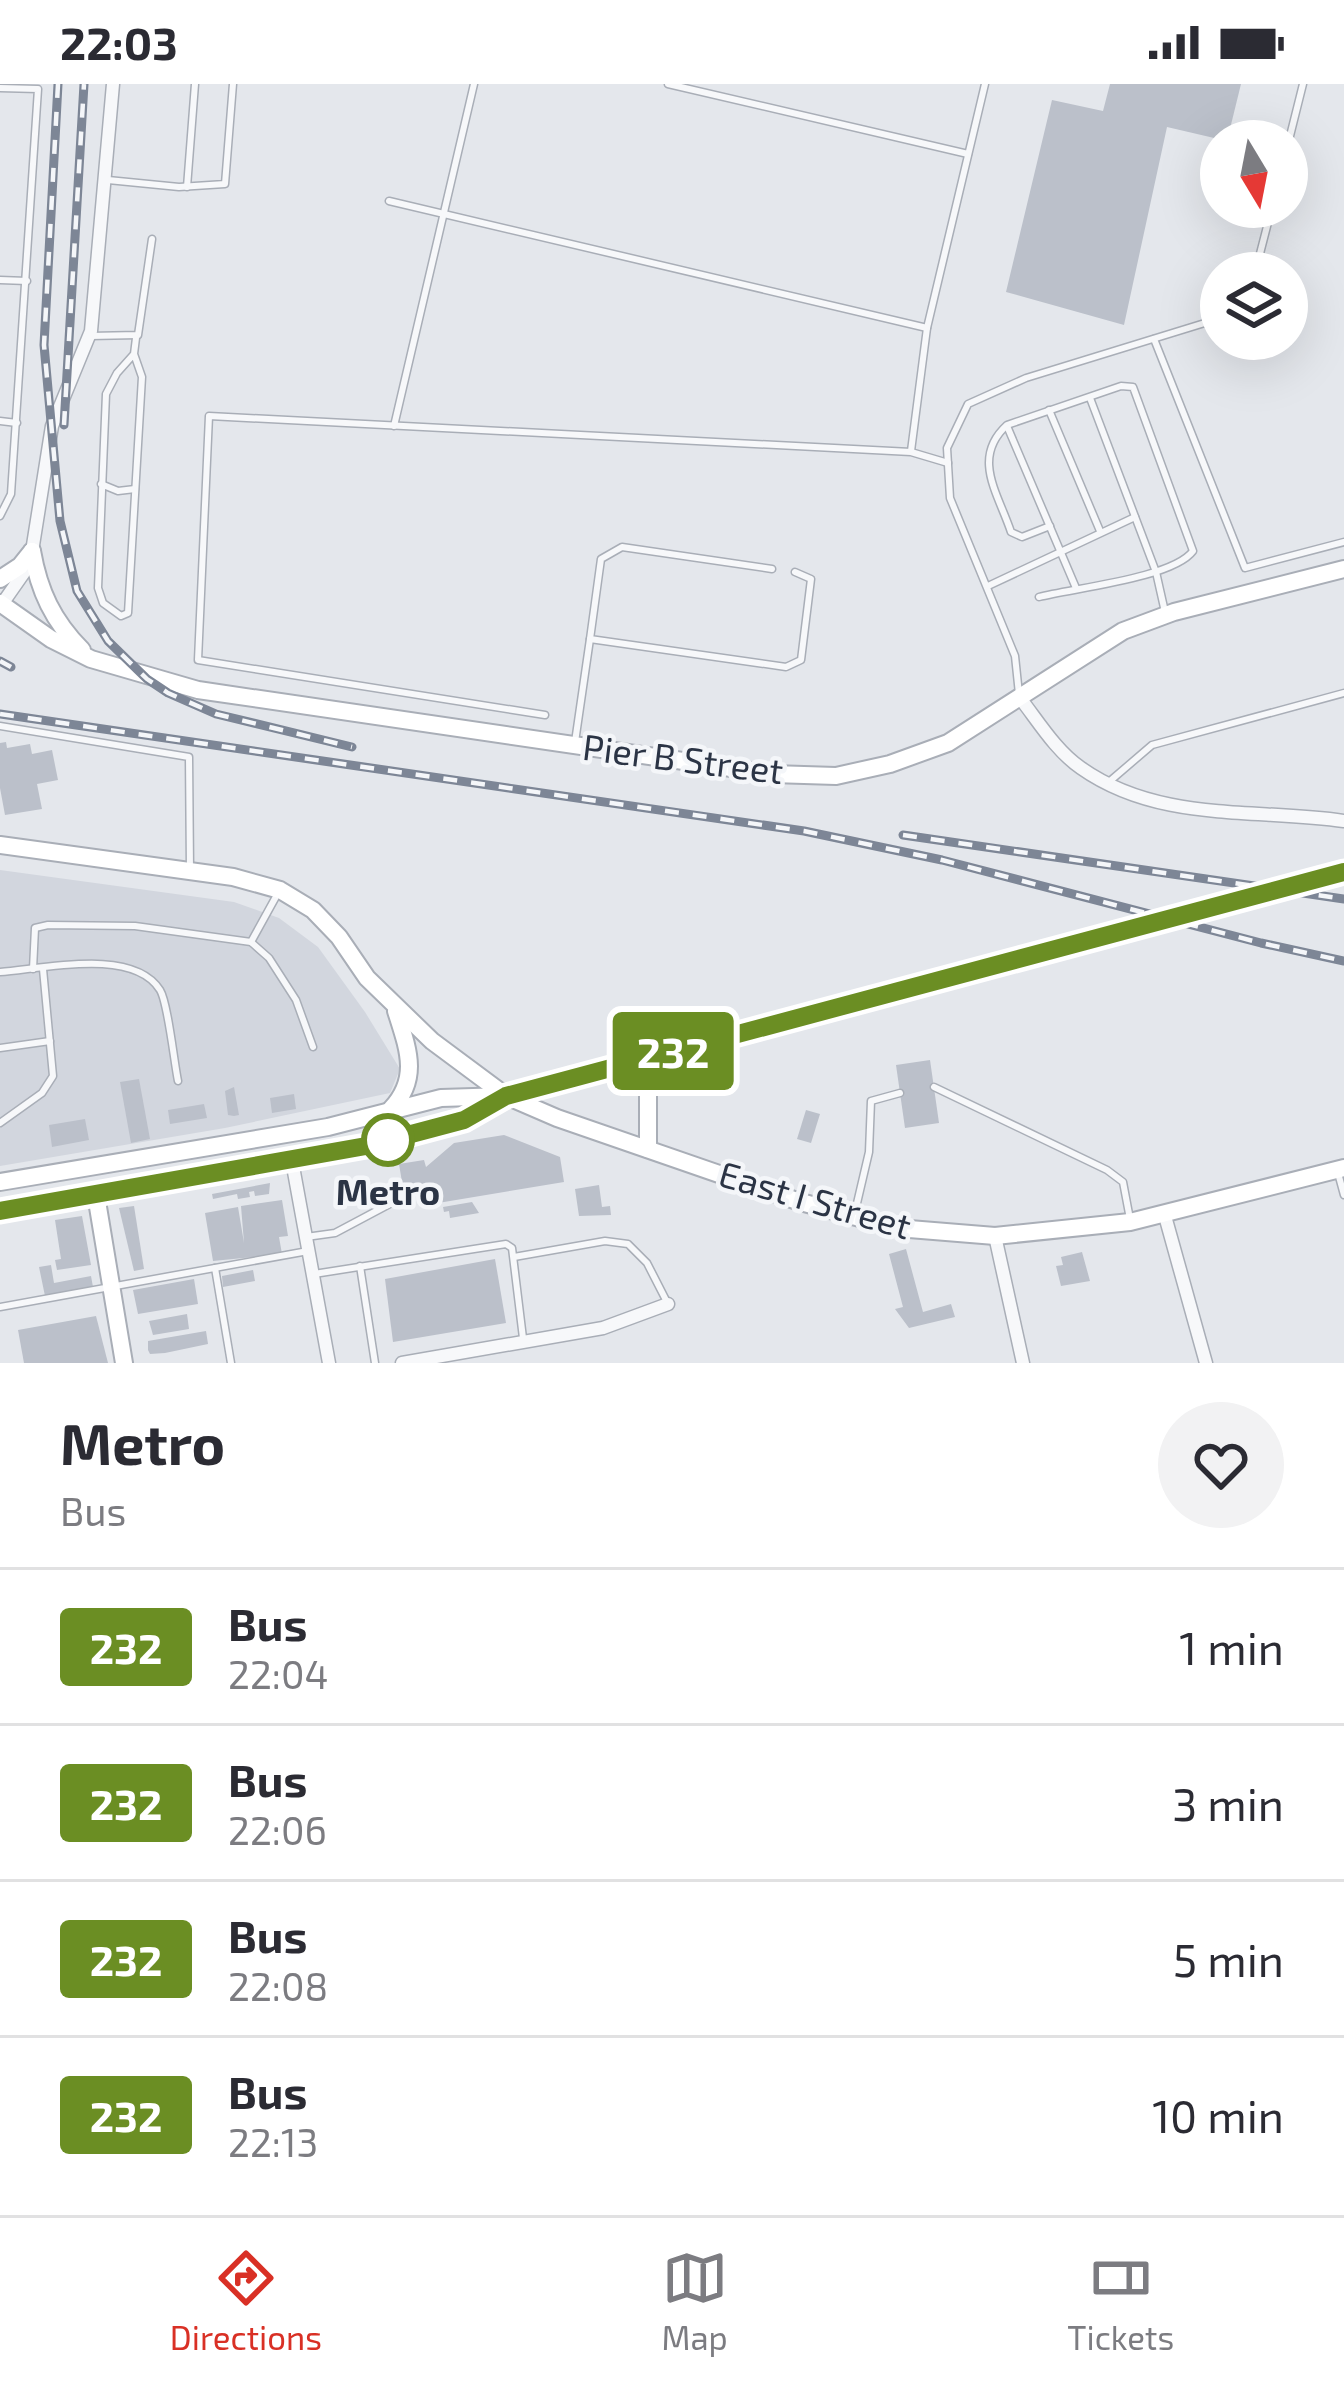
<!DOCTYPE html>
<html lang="en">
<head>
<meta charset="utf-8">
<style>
  body { margin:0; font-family:"Exo 2",sans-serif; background:#f2f2f3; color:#2b2b33; height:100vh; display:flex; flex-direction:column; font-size:45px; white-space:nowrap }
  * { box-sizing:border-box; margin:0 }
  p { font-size:39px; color:#7c7c81 }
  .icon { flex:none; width:66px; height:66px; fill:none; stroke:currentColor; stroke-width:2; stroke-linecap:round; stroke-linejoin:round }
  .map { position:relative; height:1279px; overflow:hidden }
  .drawer { display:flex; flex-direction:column; background:#fff; flex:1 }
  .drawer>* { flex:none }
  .badge { padding:0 24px; border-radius:9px; font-size:42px; line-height:78px }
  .needle { width:78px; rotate:170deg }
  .tools { position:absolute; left:1200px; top:36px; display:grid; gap:24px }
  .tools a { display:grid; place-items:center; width:108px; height:108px; border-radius:50%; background:#fff; box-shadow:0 12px 48px #0002; font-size:60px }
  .map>.badge { position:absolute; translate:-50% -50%; box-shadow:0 0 0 6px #fff }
  .round { display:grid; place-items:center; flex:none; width:126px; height:126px; border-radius:63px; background:#f2f2f3 }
  .summary { display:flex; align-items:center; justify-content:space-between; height:204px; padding:0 60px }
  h1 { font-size:57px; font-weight:700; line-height:90px }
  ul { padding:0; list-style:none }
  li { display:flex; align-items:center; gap:36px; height:156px; padding:0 60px; border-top:3px solid #e1e1e2 }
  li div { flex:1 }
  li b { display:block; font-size:45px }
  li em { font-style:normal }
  li .badge { min-width:132px; font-weight:700; text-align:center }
  .status { display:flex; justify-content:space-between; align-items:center; height:84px; padding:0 60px; background:#fff; direction:ltr }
  .status svg { height:33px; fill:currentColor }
  .menu { display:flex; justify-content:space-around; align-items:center; height:168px; border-top:3px solid #e1e1e2; background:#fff; font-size:33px; color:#7c7c81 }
  .menu a { display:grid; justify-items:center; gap:6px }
  .menu .active { color:#d93025 }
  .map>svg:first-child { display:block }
  .built { fill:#d2d6de }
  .building { fill:#bbc0ca }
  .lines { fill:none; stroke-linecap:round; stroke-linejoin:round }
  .lane-casing { stroke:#a9aeb7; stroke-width:9 }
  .street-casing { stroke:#a9aeb7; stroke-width:15 }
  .secondary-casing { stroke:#a9aeb7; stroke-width:20 }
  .lane { stroke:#f7f8fa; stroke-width:6 }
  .street { stroke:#f7f8fa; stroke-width:12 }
  .secondary { stroke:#fff; stroke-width:16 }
  .rail-casing { stroke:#7d8696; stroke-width:9 }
  .rail { stroke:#f4f6f9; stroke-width:4.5; stroke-dasharray:14; stroke-linecap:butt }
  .secondary-bridge-casing { stroke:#a9aeb7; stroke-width:20; stroke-linecap:butt }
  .secondary-bridge { stroke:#fff; stroke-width:16 }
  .line-casing { stroke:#fff; stroke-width:27 }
  .line { stroke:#6b8e23; stroke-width:18 }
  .stop-dot { fill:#fff; stroke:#6b8e23; stroke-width:6 }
  .labels { text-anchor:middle; stroke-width:9; stroke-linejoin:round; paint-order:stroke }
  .street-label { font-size:36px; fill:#2b3445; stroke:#f4f6f9 }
  .stop-label { font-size:36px; font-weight:bold; fill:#2b3445; stroke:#f4f6f9 }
</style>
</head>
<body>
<div class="status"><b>22:03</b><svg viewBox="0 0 49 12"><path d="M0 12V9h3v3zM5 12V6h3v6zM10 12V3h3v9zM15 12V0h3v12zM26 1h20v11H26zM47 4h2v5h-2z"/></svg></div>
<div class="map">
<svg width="1344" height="1279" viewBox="0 0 1344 1279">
  <rect width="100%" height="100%" fill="#e4e7ec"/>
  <!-- built -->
  <polygon class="built" points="0,786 234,818 279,834 318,863 365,928 400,985 390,1009 225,1044 0,1082"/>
  <!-- building -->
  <g class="building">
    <polygon points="1110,0 1241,0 1227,57 1167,43 1124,241 1006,208 1052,16 1103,27"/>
    <polygon points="6,658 7,664 30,660 32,670 52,666 58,696 37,700 42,725 5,731 0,704 0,659"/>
    <polygon points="930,976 939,1039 905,1044 896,981"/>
    <polygon points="139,995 150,1055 131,1059 120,998"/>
    <polygon points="234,1003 239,1031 234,1032 228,1031 225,1007"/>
    <polygon points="294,1010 296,1025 272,1029 270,1014"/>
    <polygon points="204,1020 207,1034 170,1040 168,1026"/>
    <polygon points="806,1026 820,1030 811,1059 797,1055"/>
    <polygon points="85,1035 89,1056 52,1063 49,1041"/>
    <polygon points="504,1051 560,1073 564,1098 420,1122 417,1102 403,1104 399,1080 424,1076 426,1083 454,1059"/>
    <polygon points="270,1099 269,1110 255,1112 254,1107 249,1108 250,1113 238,1115 237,1110 213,1115 212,1110"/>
    <polygon points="599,1101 602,1123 610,1122 611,1131 579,1132 575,1105"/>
    <polygon points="282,1116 288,1152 279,1153 282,1170 213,1177 205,1129 238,1123 244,1159 241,1122"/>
    <polygon points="472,1118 479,1129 450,1134 449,1127 444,1128 443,1123"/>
    <polygon points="134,1122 144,1185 134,1187 119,1124"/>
    <polygon points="82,1132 91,1181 57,1186 55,1176 61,1175 55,1136"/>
    <polygon points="906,1165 923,1228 951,1220 955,1233 909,1244 895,1225 903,1223 889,1170"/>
    <polygon points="1082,1168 1090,1197 1061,1202 1056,1182 1063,1181 1061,1173"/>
    <polygon points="495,1175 506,1239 393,1258 385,1195"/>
    <polygon points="51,1181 54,1199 91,1192 93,1203 45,1212 39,1183"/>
    <polygon points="253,1186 255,1197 223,1203 222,1192"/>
    <polygon points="194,1195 198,1220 138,1230 133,1206"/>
    <polygon points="187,1230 189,1245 153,1251 149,1237"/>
    <polygon points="96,1232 108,1279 24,1279 18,1246"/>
    <polygon points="206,1247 208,1260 165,1269 150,1270 148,1266 148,1257"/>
  </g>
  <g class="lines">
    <!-- lane casing -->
    <g class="lane-casing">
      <g id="lane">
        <polyline points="668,0 968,70"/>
        <polyline points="0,4 38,5 11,410 0,432"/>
        <polyline points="1287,64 1303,0"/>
        <polyline points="108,96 179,103 225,100 233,0"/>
        <polyline points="187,103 195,0"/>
        <polyline points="389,117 927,244"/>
        <polyline points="1255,189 1272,123"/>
        <polyline points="0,196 27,197"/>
        <polyline points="90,252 138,251 152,155"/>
        <polyline points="1154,255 1245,484 1344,458"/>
        <polyline points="134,270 117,289 106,310 98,504 103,519 121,532 128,529 142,293 134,270 136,254"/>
        <polyline points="1090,314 1156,488 1165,528"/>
        <polyline points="1049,326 1100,447"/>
        <polyline points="0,337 17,339"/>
        <polyline points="394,342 474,0"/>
        <polyline points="1007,342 1076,504"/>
        <polyline points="911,367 927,244 985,0"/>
        <polyline points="101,400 118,407 135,405"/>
        <polyline points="772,485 622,463 601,475 590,555 786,583 801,576 811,495 795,488"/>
        <polyline points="988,502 1135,433"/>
        <path d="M1039 513C1074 504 1173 494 1193 467L1133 303 1121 302 1007 341C971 374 998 409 1011 448L1022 453 1050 442"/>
        <polyline points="1019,610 1015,572 950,414 947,364 968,320 1026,294 1221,234"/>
        <polyline points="545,631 198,576 209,332 911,368 948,379"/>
        <polyline points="0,642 189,673 190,786"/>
        <polyline points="575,658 590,555"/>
        <polyline points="1110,697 1152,661 1344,609"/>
        <polyline points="251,858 278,809"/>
        <polyline points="33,885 35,844 48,841 135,842 251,858 269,874 296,916 313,963"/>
        <path d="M0 888C42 885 133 863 160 906 168 919 174 978 178 997"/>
        <polyline points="0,964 50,957"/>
        <polyline points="934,1003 1107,1086 1123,1098 1130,1135"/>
        <polyline points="0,1039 42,1009 53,992 43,885"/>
        <polyline points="1338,1089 1344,1111"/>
        <polyline points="854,1132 869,1068 871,1017 900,1009"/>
        <polyline points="306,1153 335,1149 399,1115"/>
        <polyline points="514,1173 605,1157 628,1160 647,1179 668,1220"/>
        <polyline points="360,1182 375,1279"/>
        <polyline points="215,1184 231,1279"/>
        <polyline points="314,1190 506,1160 512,1164 523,1254"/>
        <polyline points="0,1223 308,1167"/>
      </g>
    </g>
    <!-- street casing -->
    <g class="street-casing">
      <g id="street">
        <polyline points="2,520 30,480 52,342 91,247 113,0"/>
        <path d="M1020 614C1038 637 1056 667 1081 684 1159 739 1255 724 1344 737"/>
        <polyline points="292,1077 329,1279"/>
        <polyline points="1165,1132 1206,1279"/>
        <polyline points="995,1152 1023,1279"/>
        <polyline points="402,1279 603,1244 668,1220"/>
      </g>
    </g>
    <!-- secondary casing -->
    <g class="secondary-casing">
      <g id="secondary">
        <path d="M32 467C39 507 53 537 82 566"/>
        <polyline points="0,495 20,482 32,467"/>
        <polyline points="0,519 51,555 91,575 198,606 772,690 836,692 890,680 948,659 1123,547 1174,528 1344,485"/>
        <polyline points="0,761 233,793 280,806 313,826 339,853 367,894 432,957 506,1012 557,1034 797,1117 897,1144 995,1152 1130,1138 1344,1084"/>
        <path d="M391 1025C420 994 408 965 396 927"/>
        <polyline points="648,1065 648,1011 657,971"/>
        <polyline points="0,1098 328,1043 441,1014 506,1012 897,906"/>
        <polyline points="96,1111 124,1279"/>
        <polyline points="0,1127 366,1062 464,1036 501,1015"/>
      </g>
    </g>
    <!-- lane -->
    <use href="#lane" class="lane"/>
    <!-- street -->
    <use href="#street" class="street"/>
    <!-- secondary -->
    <use href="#secondary" class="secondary"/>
    <!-- rail casing -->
    <g class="rail-casing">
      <g id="rail">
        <polyline points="58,0 44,261 60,437 77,507 108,557 147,595 168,609 216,630 352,663"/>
        <polyline points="64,341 84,0"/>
        <polyline points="0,577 11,583"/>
        <polyline points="0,630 804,747 942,776 1261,859 1344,877"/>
        <polyline points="903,751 1344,815"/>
      </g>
    </g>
    <!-- rail -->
    <use href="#rail" class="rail"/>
    <!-- secondary-bridge casing -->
    <g class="secondary-bridge-casing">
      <polyline id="secondary-bridge" points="897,906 1344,789"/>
    </g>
    <!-- secondary-bridge -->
    <use href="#secondary-bridge" class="secondary-bridge"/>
  </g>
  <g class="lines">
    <!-- line casing -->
    <g class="line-casing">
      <polyline id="line" points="0,1127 366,1062 464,1036 506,1012 1344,788"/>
    </g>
    <!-- line -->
    <use href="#line" class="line"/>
  </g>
  <!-- markers -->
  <circle class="stop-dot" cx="388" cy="1056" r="24"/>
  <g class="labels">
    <!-- street labels -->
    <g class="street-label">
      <text transform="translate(683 675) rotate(7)" y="13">Pier B Street</text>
      <text transform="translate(815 1116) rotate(16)" y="13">East I Street</text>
    </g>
    <!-- stop labels -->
    <g class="stop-label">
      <text x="388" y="1121">Metro</text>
    </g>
  </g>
</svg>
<div class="tools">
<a><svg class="needle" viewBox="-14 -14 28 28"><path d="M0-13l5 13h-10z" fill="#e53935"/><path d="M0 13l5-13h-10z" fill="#7c7c81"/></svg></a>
<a><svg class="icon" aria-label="layers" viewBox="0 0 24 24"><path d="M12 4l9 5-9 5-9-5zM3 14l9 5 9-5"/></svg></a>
</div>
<b class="badge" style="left:673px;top:967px;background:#6b8e23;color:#fff">232</b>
</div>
<section class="drawer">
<div class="summary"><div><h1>Metro</h1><p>Bus</p></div><a class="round"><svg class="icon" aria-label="heart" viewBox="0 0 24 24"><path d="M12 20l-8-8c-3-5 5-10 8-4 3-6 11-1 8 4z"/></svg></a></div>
<ul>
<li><span class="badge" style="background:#6b8e23;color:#fff">232</span><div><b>Bus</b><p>22:04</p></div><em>1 min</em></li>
<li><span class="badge" style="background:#6b8e23;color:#fff">232</span><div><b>Bus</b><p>22:06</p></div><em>3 min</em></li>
<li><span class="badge" style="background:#6b8e23;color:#fff">232</span><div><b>Bus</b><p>22:08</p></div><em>5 min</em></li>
<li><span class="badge" style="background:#6b8e23;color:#fff">232</span><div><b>Bus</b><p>22:13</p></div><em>10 min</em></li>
</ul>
</section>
<nav class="menu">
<a class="active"><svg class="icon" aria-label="directions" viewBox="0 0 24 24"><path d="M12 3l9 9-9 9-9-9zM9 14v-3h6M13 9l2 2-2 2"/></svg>Directions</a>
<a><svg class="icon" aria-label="map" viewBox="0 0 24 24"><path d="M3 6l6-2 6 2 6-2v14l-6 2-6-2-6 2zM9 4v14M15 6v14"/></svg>Map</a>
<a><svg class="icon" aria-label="tickets" viewBox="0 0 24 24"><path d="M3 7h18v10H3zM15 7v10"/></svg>Tickets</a>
</nav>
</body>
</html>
